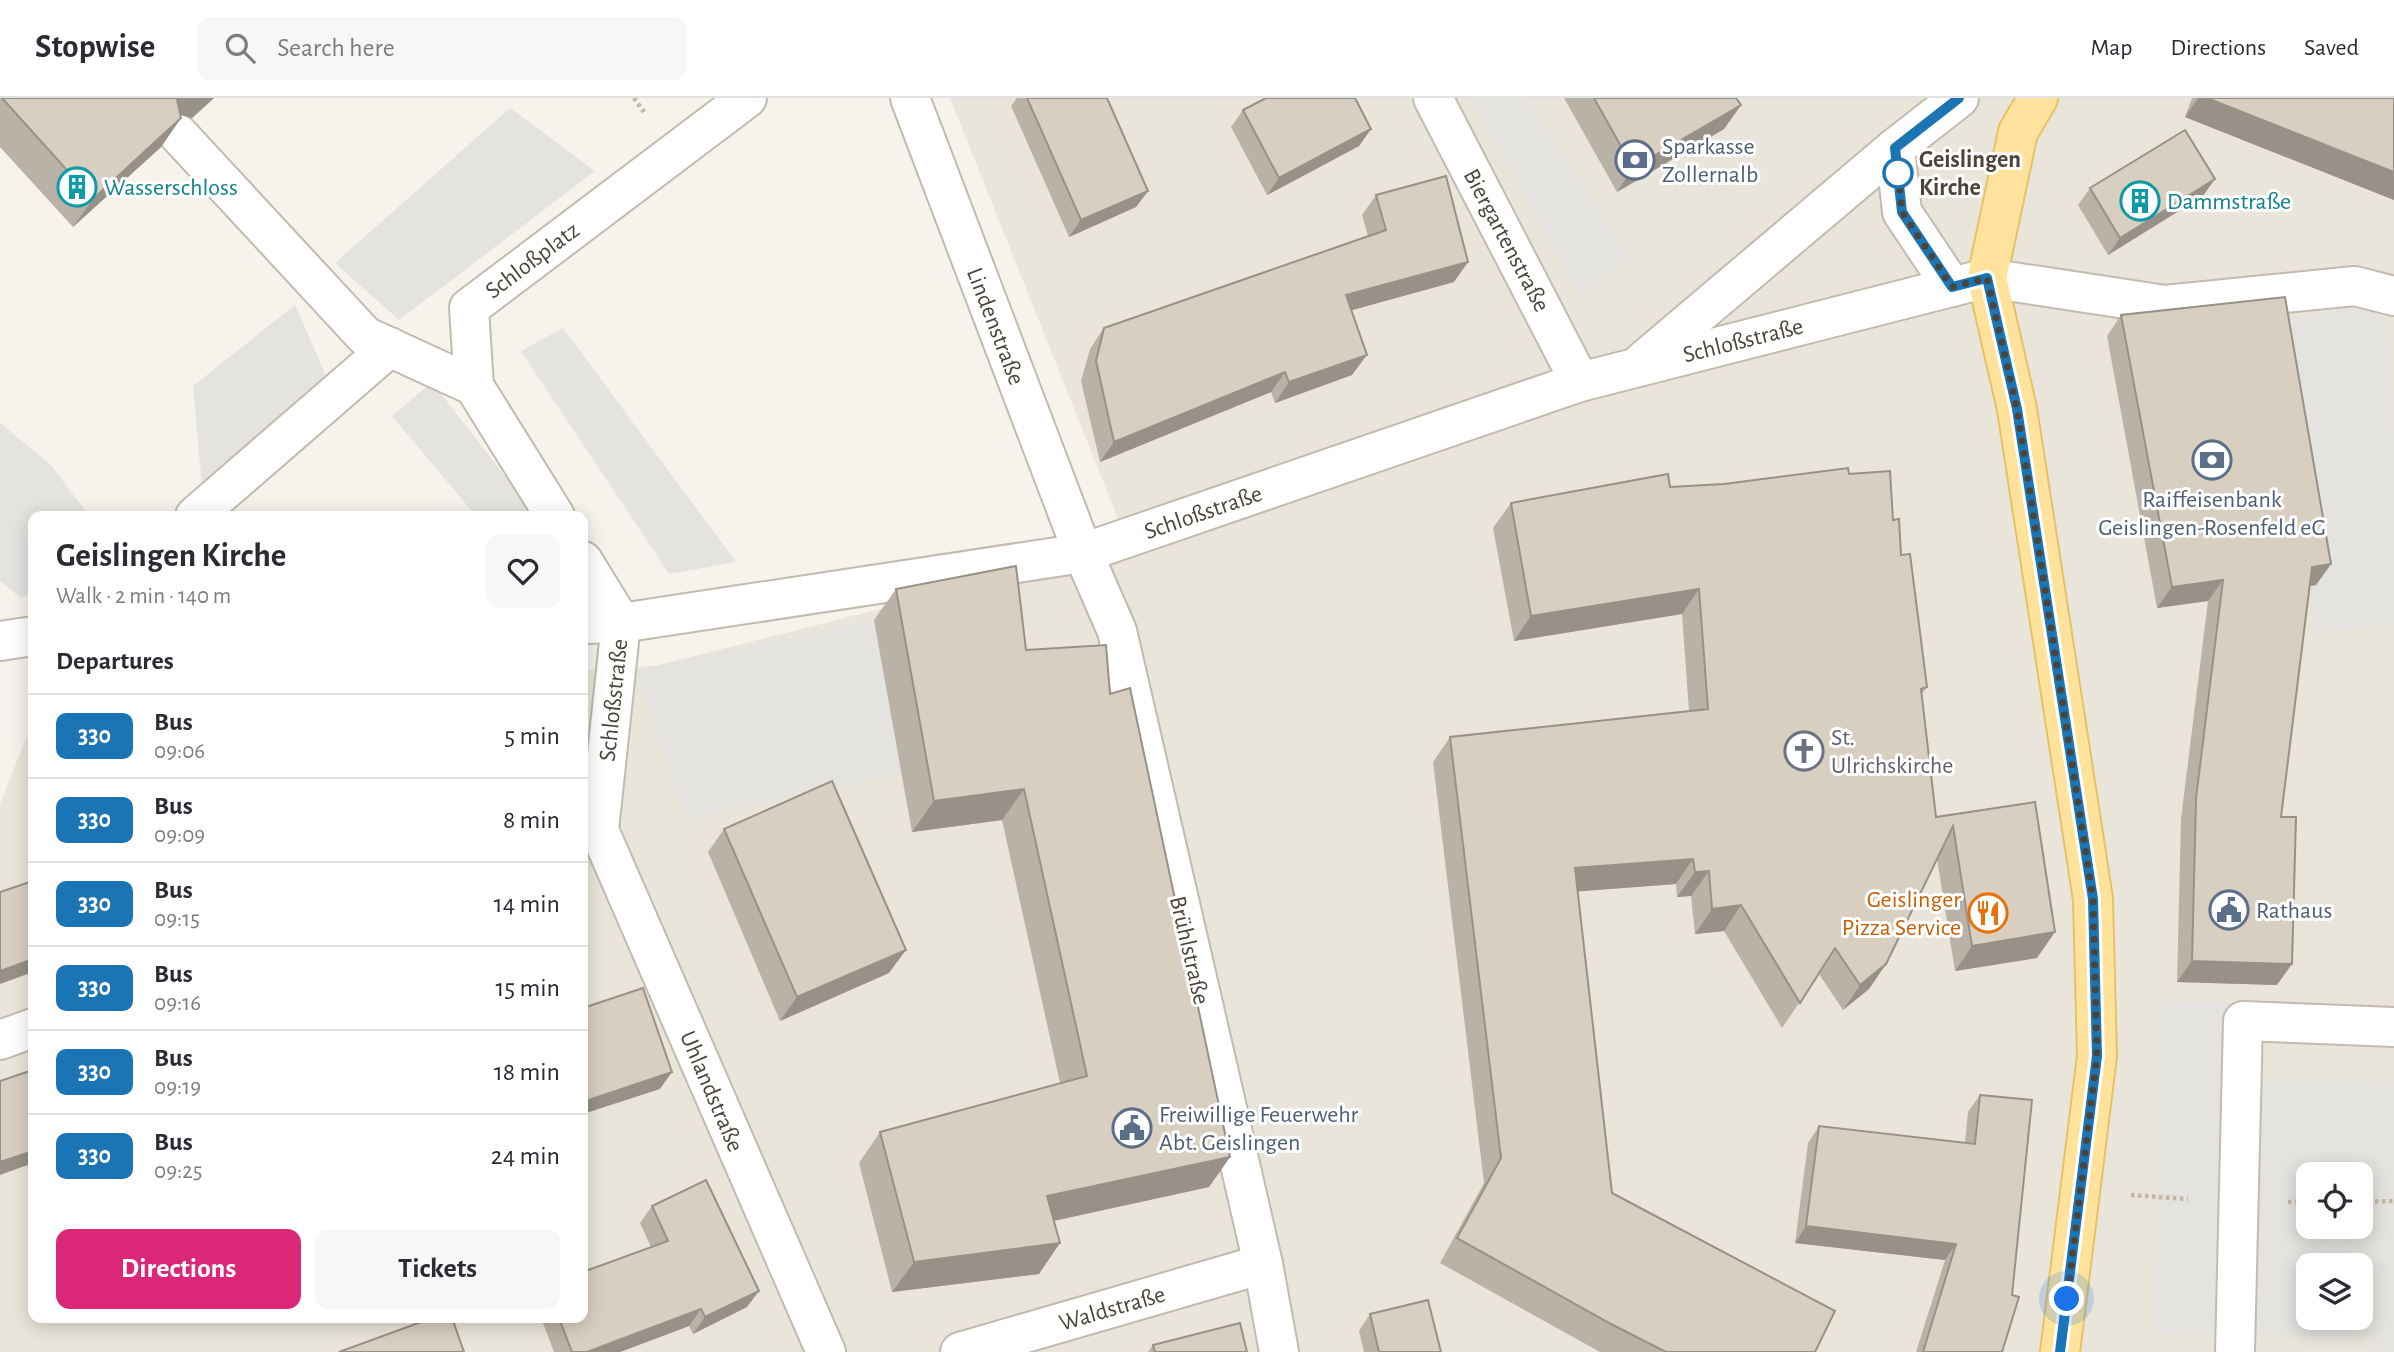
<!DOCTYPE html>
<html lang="en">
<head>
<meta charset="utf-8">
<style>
  body { margin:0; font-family:"Alegreya Sans",sans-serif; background:#f7f7f7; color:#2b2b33; height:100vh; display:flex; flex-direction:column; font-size:26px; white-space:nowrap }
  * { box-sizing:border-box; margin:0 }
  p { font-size:23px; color:#7c7c81 }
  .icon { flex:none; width:38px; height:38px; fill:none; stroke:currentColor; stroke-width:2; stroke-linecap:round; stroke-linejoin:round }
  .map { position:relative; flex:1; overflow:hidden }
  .details { position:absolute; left:28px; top:413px; width:560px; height:812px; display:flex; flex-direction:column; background:#fff; border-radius:14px; box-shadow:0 4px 18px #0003 }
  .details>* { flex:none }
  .badge { padding:0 14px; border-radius:10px; font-size:24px; line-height:46px }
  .fabs { position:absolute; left:2296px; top:1064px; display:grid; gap:14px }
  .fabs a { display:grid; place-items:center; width:77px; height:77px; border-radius:14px; background:#fff; box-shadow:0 4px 18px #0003; font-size:35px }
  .you { position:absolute; width:35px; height:35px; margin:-18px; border:5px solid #fff; border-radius:50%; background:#1a73e8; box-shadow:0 0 0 10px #1a73e833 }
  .map>.badge { position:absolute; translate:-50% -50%; box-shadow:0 0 0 4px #fff }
  h2 { padding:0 28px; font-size:26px; line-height:63px }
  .round { display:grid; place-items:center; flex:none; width:74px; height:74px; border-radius:14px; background:#f7f7f7 }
  .headline { display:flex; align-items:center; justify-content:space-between; height:119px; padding:0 28px }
  h1 { font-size:33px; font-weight:700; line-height:52px }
  .button { display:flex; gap:14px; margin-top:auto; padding:14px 28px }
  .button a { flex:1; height:80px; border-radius:14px; background:#db2777; color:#fff; font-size:28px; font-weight:700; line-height:80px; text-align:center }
  .button a+a { background:#f7f7f7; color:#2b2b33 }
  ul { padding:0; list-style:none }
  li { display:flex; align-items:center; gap:21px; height:84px; padding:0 28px; border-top:2px solid #e1e1e2 }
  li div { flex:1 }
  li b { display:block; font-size:26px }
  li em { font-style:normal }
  li .badge { min-width:77px; font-weight:700; text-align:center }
  header { display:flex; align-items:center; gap:42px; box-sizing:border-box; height:98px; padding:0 35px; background:#fff; border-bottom:2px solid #e1e1e2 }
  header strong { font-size:33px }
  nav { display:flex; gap:38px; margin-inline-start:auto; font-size:24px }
  .search { width:490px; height:63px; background:#f7f7f7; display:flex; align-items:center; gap:18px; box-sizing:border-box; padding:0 24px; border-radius:14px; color:#7c7c81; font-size:26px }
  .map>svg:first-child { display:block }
  .residential { fill:#eae5da; fill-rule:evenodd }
  .parking { fill:#e5e3e0; fill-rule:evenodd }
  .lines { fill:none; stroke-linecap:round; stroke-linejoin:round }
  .minor-casing { stroke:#c2bbae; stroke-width:42 }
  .major-casing { stroke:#e6c16a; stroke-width:42 }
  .path { stroke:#c4b79f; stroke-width:4.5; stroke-dasharray:3.5 3.5; stroke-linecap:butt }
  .minor { stroke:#fff; stroke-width:38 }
  .major { stroke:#ffe39c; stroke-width:38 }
  .wall { fill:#bab2a6 }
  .shaded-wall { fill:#979187 }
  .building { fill:#d8cfc1; stroke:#979187; stroke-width:2 }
  .line-casing { stroke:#fff; stroke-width:16 }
  .line { stroke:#1b75b4; stroke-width:10 }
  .walk { stroke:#4b4439; stroke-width:7; stroke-dasharray:0 12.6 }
  .stop-dot { fill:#fff; stroke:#1b75b4; stroke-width:3.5 }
  .labels { text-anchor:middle; stroke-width:6; stroke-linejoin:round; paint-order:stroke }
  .service-label { font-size:24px; fill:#4e5e75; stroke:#fff; text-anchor:start }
  .stop-label { font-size:24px; font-weight:bold; fill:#4b4439; stroke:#fff; text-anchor:start }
  .culture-label { font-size:24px; fill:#0d838f; stroke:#fff; text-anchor:start }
  .street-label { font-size:24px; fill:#4b4439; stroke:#fff }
  .worship-label { font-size:24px; fill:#5b616d; stroke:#fff; text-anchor:start }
  .food-label { font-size:24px; fill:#c56008; stroke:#fff; text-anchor:end }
</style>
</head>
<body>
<header>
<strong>Stopwise</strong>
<div class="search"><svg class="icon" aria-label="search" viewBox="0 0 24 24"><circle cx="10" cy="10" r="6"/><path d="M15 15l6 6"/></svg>Search here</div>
<nav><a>Map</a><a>Directions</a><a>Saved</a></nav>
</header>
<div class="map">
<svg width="2394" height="1254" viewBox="0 0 2394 1254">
  <rect width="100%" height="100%" fill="#f6f3ec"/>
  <!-- residential -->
  <path class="residential" d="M950 0H2394V1254H0V706L33 622V1220H583V572L655 568 1129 448ZM2308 1076H2361V1129H2308ZM2308 1167H2361V1220H2308Z"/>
  <!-- parking -->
  <g class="parking">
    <polygon points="1477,0 1527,0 1630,161 1581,199 1473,3"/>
    <polygon points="510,10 595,73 399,222 335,165"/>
    <polygon points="295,207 328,282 202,388 193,288"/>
    <polygon points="2383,208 2394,339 2394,525 2316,534 2270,220"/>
    <polygon points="563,230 736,464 669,476 521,253"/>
    <polygon points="432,284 536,418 476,418 392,318"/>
    <polygon points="0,325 51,367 89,418 33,418 33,494 21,500 0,483"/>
    <polygon points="874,522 902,676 687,720 636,572"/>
    <path d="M2162 904 2231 906 2230 980 2394 984V1254H2372V1240L2153 1235ZM2308 1076H2361V1129H2308ZM2308 1167H2361V1220H2308Z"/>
  </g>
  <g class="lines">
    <!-- minor casing -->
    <g class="minor-casing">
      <g id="minor">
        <polyline points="910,0 1083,455 1117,533 1263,1166 1279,1254"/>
        <polyline points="1433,0 1580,284"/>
        <polyline points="178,36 365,238 474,288"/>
        <polyline points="1895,50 1902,114 1952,189"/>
        <polyline points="1642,264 1895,50 1959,0"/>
        <polyline points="195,418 390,249"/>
        <polyline points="555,418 474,288 469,210 747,0"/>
        <polyline points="583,463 621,525"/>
        <polyline points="621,525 599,732 826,1254"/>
        <polyline points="583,526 621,525 1083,455 1580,284 1987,180 2165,207 2355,188 2394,198"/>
        <polyline points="0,543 33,538"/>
        <polyline points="0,942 33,930"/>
        <polyline points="960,1254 1263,1166"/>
        <polyline points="2235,1254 2243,923 2394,929"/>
      </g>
    </g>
    <!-- major casing -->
    <g class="major-casing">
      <polyline id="major" points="2038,0 2018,34 1987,180 2017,311 2093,801 2097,958 2060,1254"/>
    </g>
    <!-- path -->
    <g class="path">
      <polyline points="634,0 644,14"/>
      <polyline points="2131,1097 2188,1101"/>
      <polyline points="2288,1104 2308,1104"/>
      <polyline points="2361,1104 2394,1103"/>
    </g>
    <!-- minor -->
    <use href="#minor" class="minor"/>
    <!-- major -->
    <use href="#major" class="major"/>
  </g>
  <!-- wall -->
  <g class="wall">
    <polygon points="0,0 214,0 192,20 180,16 181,20 161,49 73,129 0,49"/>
    <polygon points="1017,0 1107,0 1148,93 1136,109 1069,139 1011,8"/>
    <polygon points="1564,0 1736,0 1741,7 1724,31 1617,94"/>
    <polygon points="2192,0 2394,0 2394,102 2185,19"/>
    <polygon points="1243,12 1371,31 1359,48 1267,97 1231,29"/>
    <polygon points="2090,90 2203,98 2108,157 2078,107"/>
    <polygon points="1376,97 1454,184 1351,212 1352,277 1275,305 1271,294 1100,364 1081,283 1090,251 1104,230 1368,138 1362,117"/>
    <polygon points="2121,217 2331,466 2316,487 2309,488 2281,719 2277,887 2177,884 2181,721 2208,503 2157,510 2107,238"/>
    <polygon points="1849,376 1893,422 1927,589 1921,597 1936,719 2035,704 2037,860 1955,873 1937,761 1886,866 1869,891 1843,912 1819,876 1782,930 1724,833 1695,836 1691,798 1677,799 1676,786 1578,793 1612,1095 1815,1254 1600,1254 1440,1165 1484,1085 1433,664 1450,639 1689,613 1682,516 1514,543 1493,430 1511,405 1670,389 1724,386"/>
    <polygon points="896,491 1026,552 1110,596 1230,1059 1209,1089 1054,1123 1039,1176 892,1194 859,1065 880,1034 1060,985 1002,722 912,734 874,522"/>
    <polygon points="724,731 889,875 780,923 708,754"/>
    <polygon points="1980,997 2002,1254 1916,1254 1945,1162 1795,1145 1808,1045 1819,1028 1965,1045 1968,1014"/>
    <polygon points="652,1108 747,1209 693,1236 689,1228 620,1254 554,1254 541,1220 583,1220 651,1149 640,1125"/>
    <polygon points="1370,1216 1441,1254 1364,1254 1359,1233"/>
    <polygon points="1153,1247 1247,1254 1148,1254"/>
  </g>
  <!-- shaded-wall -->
  <g class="shaded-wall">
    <polygon points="177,0 214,0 192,20 174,15"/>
    <polygon points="2198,0 2207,0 2394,74 2394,102 2185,19"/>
    <polygon points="1741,7 1724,31 1617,94 1633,70"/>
    <polygon points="181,20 161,49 73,129 93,101"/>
    <polygon points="1371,31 1359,48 1267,97 1279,80"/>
    <polygon points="2215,81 2203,98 2108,157 2120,140"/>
    <polygon points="1148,93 1136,109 1069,139 1081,122"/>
    <polygon points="1468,164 1454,184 1331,218 1346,197"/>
    <polygon points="1367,257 1352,277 1275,305 1289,284"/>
    <polygon points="1285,274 1271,294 1100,364 1114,344"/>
    <polygon points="2331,466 2316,487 2297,490 2312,469"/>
    <polygon points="2223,482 2208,503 2157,510 2172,489"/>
    <polygon points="1699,491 1682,516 1514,543 1531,518"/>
    <polygon points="1024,691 1002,722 912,734 934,703"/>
    <polygon points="1693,761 1676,786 1558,795 1575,770"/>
    <polygon points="1709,773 1691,798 1677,799 1695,774"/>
    <polygon points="1741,807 1724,833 1695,836 1712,811"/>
    <polygon points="2055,834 2037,860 1955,873 1972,848"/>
    <polygon points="906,852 889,875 780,923 797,899"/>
    <polygon points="33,861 33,874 0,886 0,873"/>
    <polygon points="2192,863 2292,866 2277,887 2177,884"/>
    <polygon points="1886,866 1869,891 1843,912 1860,887"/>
    <polygon points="672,974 660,991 583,1016 583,1004"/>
    <polygon points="33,1053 33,1065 0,1077 0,1064"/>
    <polygon points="1230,1059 1209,1089 1025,1129 1047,1098"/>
    <polygon points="1806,1128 1956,1146 1945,1162 1795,1145"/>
    <polygon points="1060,1145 1039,1176 892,1194 914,1164"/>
    <polygon points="759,1193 747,1209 693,1236 705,1219"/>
    <polygon points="701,1211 689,1228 620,1254 587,1254"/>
  </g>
  <!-- building -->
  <g class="building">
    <polygon points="2,0 178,0 177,2 181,20 93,101"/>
    <polygon points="1027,0 1107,0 1148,93 1081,122"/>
    <polygon points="1266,0 1355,0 1371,31 1279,80 1243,12"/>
    <polygon points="1594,0 1736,0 1741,7 1633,70"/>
    <polygon points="2207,0 2394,0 2394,74"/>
    <polygon points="2185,32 2215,81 2120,140 2090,90"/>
    <polygon points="1446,78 1468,164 1346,197 1367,257 1289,284 1285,274 1114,344 1096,263 1104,230 1386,132 1376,97"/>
    <polygon points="2285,199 2331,466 2312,469 2281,719 2296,719 2292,866 2192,863 2196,700 2223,482 2172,489 2121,217"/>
    <polygon points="1848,370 1849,376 1890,373 1893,422 1899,421 1901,457 1910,456 1927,589 1921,591 1936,719 2035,704 2055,834 1972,848 1953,728 1886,866 1860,887 1835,850 1800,905 1741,807 1712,811 1709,773 1695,774 1693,761 1575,770 1612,1095 1835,1213 1815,1254 1666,1254 1611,1226 1457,1140 1501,1060 1450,639 1708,611 1699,491 1531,518 1511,405 1668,376 1670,389 1724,386"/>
    <polygon points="1016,468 1026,552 1106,547 1110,596 1130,590 1230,1059 1047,1098 1060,1145 914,1164 880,1034 1087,978 1024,691 934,703 896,491"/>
    <polygon points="832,683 906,852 797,899 724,731"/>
    <polygon points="33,783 33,861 0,873 0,794"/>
    <polygon points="643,890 672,974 583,1004 583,910"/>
    <polygon points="33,972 33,1053 0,1064 0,983"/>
    <polygon points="1980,997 2032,1002 2012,1197 2019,1199 2002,1254 1923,1254 1956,1146 1806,1128 1819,1028 1975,1046"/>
    <polygon points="706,1082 759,1193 705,1219 701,1211 587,1254 572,1254 559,1220 583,1220 583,1174 668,1143 652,1108"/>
    <polygon points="1428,1202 1441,1254 1379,1254 1370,1216"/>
    <polygon points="432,1220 452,1220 464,1254 339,1254"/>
    <polygon points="1240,1225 1247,1254 1155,1254 1153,1247"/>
  </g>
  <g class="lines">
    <!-- line casing -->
    <g class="line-casing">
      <polyline id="line" points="1959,0 1895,50 1902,114 1952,189 1987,180 2017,311 2093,801 2097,958 2060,1254"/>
    </g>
    <!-- line -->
    <use href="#line" class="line"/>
    <!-- walk -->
    <polyline class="walk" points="1898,75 1898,71 1902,114 1952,189 1987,180 2017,311 2093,801 2097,958 2067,1201"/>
  </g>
  <!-- icons -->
  <defs>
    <g id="bank-ring" transform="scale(2.0125)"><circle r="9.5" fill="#fff" stroke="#5c6f8a" stroke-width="1.5"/><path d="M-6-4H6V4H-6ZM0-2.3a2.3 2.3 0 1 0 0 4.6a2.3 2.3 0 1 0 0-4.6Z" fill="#5c6f8a"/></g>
    <g id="building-ring" transform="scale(2.0125)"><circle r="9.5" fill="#fff" stroke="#0f9aa8" stroke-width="1.5"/><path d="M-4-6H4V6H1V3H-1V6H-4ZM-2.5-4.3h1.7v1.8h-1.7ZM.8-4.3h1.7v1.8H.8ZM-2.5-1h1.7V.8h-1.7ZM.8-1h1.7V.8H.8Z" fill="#0f9aa8"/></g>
    <g id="church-ring" transform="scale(2.0125)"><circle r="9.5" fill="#fff" stroke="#6b7280" stroke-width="1.5"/><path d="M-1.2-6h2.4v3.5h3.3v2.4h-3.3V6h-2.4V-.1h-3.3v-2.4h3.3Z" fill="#6b7280"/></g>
    <g id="civic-ring" transform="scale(2.0125)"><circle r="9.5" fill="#fff" stroke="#5c6f8a" stroke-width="1.5"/><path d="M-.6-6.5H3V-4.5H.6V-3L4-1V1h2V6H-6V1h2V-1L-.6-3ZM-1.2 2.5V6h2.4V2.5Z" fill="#5c6f8a"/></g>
    <g id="restaurant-ring" transform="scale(2.0125)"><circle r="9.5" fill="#fff" stroke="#e8710a" stroke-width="1.5"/><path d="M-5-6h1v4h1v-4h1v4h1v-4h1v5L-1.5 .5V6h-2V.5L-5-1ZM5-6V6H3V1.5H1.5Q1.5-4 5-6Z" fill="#e8710a"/></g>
  </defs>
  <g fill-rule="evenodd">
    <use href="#bank-ring" x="1635" y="62"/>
    <use href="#building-ring" x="77" y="89"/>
    <use href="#building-ring" x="2140" y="103"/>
    <use href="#bank-ring" x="2212" y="362"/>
    <use href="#church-ring" x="1804" y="653"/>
    <use href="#civic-ring" x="2229" y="812"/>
    <use href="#restaurant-ring" x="1988" y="815"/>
    <use href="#civic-ring" x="1132" y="1030"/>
  </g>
  <!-- markers -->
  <circle class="stop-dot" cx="1898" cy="75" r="14"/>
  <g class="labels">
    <!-- service labels -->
    <g class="service-label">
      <text x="1662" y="56">Sparkasse<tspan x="1662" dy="28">Zollernalb</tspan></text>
      <text x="2212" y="409" text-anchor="middle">Raiffeisenbank<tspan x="2212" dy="28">Geislingen-Rosenfeld eG</tspan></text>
      <text x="2256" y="820">Rathaus</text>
      <text x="1159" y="1024">Freiwillige Feuerwehr<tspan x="1159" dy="28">Abt. Geislingen</tspan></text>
    </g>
    <!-- stop labels -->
    <g class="stop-label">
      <text x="1919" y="69">Geislingen<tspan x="1919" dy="28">Kirche</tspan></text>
    </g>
    <!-- culture labels -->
    <g class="culture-label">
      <text x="104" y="97">Wasserschloss</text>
      <text x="2167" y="111">Dammstraße</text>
    </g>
    <!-- street labels -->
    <g class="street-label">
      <text transform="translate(1507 142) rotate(62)" y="8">Biergartenstraße</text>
      <text transform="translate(532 162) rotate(-37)" y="8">Schloßplatz</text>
      <text transform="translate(996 228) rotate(69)" y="8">Lindenstraße</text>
      <text transform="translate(1743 242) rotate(-14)" y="8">Schloßstraße</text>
      <text transform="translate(1203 414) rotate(-19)" y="8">Schloßstraße</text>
      <text transform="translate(613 602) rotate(-84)" y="8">Schloßstraße</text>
      <text transform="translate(1190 852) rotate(77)" y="8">Brühlstraße</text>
      <text transform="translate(712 993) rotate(67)" y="8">Uhlandstraße</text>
      <text transform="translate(1112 1210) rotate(-16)" y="8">Waldstraße</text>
    </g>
    <!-- worship labels -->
    <g class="worship-label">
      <text x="1831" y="647">St.<tspan x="1831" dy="28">Ulrichskirche</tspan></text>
    </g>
    <!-- food labels -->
    <g class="food-label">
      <text x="1961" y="809">Geislinger<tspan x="1961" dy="28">Pizza Service</tspan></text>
    </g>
  </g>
</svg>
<div class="fabs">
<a><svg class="icon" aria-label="locate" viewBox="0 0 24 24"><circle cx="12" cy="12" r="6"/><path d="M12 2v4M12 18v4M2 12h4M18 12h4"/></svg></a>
<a><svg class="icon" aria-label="layers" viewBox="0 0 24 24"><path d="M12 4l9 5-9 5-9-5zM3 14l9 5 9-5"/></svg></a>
</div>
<div class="you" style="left:2067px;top:1201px"></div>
<section class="details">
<div class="headline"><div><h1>Geislingen Kirche</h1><p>Walk · 2 min · 140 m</p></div><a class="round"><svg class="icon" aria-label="heart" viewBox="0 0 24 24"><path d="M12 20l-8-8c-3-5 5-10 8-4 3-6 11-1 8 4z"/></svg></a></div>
<h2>Departures</h2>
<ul>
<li><span class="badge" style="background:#1b75b4;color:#fff">330</span><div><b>Bus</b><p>09:06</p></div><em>5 min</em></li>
<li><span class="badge" style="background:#1b75b4;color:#fff">330</span><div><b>Bus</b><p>09:09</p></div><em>8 min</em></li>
<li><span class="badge" style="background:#1b75b4;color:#fff">330</span><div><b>Bus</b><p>09:15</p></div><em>14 min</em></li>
<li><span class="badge" style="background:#1b75b4;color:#fff">330</span><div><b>Bus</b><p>09:16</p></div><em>15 min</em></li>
<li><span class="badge" style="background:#1b75b4;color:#fff">330</span><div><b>Bus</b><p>09:19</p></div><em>18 min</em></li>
<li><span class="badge" style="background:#1b75b4;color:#fff">330</span><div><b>Bus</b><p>09:25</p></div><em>24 min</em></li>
</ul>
<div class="button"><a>Directions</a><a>Tickets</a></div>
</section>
</div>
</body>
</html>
